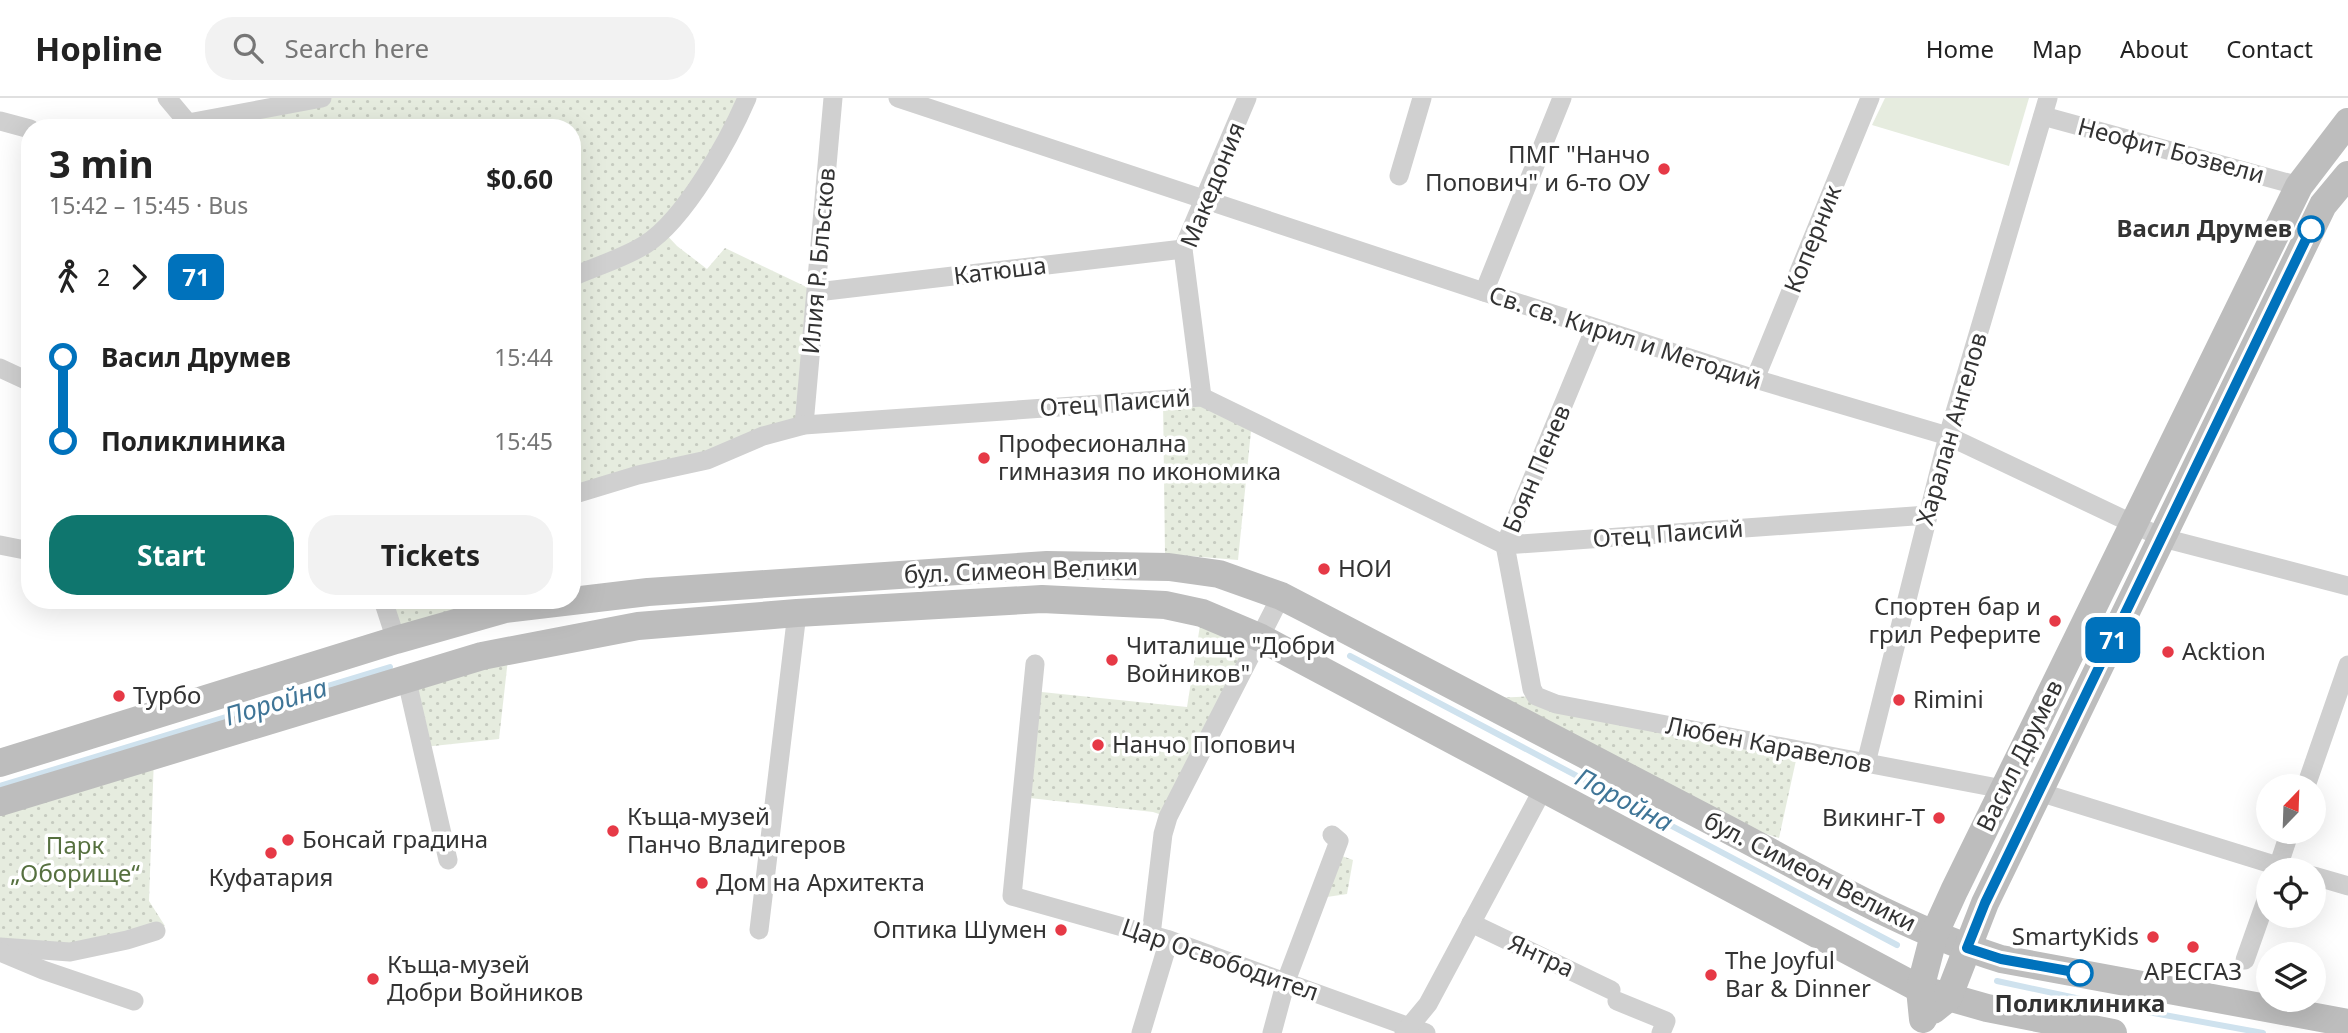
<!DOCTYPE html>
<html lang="en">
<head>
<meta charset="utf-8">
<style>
  body { margin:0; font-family:"Noto Sans",sans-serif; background:#f2f2f2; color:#222; height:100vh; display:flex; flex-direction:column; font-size:26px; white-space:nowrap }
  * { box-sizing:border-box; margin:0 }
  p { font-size:23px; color:#767676 }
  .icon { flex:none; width:38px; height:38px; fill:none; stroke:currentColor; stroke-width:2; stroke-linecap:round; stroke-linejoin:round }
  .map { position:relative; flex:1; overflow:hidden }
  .drawer { position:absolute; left:21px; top:21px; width:560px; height:490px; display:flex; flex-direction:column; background:#fff; border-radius:28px; box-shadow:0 7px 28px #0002 }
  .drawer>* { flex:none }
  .badge { padding:0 14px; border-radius:10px; font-size:24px; line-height:46px }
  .needle { width:46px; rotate:23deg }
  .tools { position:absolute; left:2256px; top:676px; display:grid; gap:14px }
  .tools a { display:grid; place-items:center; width:70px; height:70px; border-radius:50%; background:#fff; box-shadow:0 7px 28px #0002; font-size:35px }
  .map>.badge { position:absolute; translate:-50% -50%; box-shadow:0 0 0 4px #fff }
  .legs { display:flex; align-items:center; gap:10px; height:77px; padding:0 28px; font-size:23px }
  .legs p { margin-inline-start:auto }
  .head { display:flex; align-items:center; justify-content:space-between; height:119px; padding:0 28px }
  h1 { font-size:38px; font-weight:700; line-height:52px }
  .cta { display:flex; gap:14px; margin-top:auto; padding:14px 28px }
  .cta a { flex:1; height:80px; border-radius:28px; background:#0f766e; color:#fff; font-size:28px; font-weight:700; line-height:80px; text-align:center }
  .cta a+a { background:#f2f2f2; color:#222 }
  ul { padding:0 28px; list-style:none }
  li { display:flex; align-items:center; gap:24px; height:84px; font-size:26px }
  li i { display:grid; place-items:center; width:10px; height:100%; margin:0 9px; background:currentColor }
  li i::after { content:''; width:18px; height:18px; margin:-9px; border:5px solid; border-radius:50%; background:#fff }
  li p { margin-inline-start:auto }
  li:first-child i { background:linear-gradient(#0000 50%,currentColor 0) }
  li:last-child i { background:linear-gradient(currentColor 50%,#0000 0) }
  header { display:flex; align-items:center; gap:42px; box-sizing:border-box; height:98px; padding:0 35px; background:#fff; border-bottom:2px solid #e0e0e0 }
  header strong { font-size:33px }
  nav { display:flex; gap:38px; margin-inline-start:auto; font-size:24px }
  .search { width:490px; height:63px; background:#f2f2f2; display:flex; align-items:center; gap:18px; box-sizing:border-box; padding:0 24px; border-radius:28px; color:#767676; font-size:26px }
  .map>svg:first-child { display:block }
  .grass { fill:#e6ecdf }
  .park { fill:url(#park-dots) }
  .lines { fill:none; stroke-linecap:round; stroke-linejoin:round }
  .stream { stroke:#cfe2ee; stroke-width:6 }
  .street { stroke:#d0d0d0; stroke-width:19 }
  .secondary { stroke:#bdbdbd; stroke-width:28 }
  .line-1-casing { stroke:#fff; stroke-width:16 }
  .line-1 { stroke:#0072bc; stroke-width:10 }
  .poi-dot { fill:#e63946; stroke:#fff; stroke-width:2.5 }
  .stop-1-dot { fill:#fff; stroke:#0072bc; stroke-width:3.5 }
  .labels { text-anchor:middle; stroke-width:7; stroke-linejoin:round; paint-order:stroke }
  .street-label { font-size:24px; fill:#333; stroke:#fff }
  .poi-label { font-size:24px; fill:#333; stroke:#fff; text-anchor:start }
  .stop-label { font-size:24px; font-weight:bold; fill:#333; stroke:#fff; text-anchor:end }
  .park-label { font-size:24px; fill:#56703f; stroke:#fff }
  .water-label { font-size:26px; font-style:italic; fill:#3f7597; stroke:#fff }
</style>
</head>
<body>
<header>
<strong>Hopline</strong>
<div class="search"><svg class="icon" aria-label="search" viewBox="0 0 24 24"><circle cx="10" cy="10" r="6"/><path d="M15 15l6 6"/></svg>Search here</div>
<nav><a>Home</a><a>Map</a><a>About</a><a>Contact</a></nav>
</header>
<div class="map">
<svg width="2348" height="935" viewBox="0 0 2348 935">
  <defs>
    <pattern id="park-dots" width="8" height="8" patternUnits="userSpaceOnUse" patternTransform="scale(1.75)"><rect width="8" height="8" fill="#e6ecdf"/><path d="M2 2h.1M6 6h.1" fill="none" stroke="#c6cbc0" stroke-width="1.8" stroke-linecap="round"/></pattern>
  </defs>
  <rect width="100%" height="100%" fill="#fff"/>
  <!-- grass -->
  <polygon class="grass" points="1885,0 2029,0 2009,68 1872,27"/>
  <!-- park -->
  <g class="park">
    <polygon points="322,0 747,0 663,133 677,148 707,171 725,150 817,194 804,327 572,397 572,30 189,30"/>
    <polygon points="1202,299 1252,323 1238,462 1165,456 1163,302"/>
    <polygon points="383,502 502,502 396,542"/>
    <polygon points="1202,515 1261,540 1168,719 1153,714 1021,699 1032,593 1187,609"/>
    <polygon points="509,552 499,641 424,649 407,583"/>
    <polygon points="1536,598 1798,653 1779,740 1744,729 1496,600"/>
    <polygon points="154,658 149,803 165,828 127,842 0,849 0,704"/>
    <polygon points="1342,758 1353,762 1347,796 1327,799"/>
  </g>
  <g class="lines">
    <!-- stream -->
    <g class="stream">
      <polyline points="1350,558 1897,847"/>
      <polyline points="0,688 390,569"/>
      <polyline points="1997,883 2104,906 2263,935"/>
    </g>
    <!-- street -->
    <g class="street">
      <polyline points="167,0 188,25 189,30"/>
      <polyline points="898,0 1484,194 1755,281 1948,338 2163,440 2348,488"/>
      <polyline points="2043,18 2299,88"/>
      <polyline points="0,23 30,31"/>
      <polyline points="188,25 322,0"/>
      <polyline points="1399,78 1422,0"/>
      <path d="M572 179C596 168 625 160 646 146 685 121 729 42 747 0"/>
      <polyline points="817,194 1183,151"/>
      <polyline points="1484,194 1562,0"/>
      <polyline points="1595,230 1505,447 1532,591 1536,598 1556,606 2003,691"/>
      <polyline points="0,270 30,284"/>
      <polyline points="1755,281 1870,0"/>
      <polyline points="1202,299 1183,151 1247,0"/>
      <polyline points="804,327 833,0"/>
      <polyline points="572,397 638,377 707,362 763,338 804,327 1202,299 1505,447 1928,417"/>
      <polyline points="0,447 30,453"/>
      <polyline points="383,502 396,542"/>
      <polyline points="1035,566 1012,798 1169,842 1426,935"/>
      <polyline points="407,583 448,762"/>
      <polyline points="1866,665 1948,338 2048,0"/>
      <polyline points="2306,688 2348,567"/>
      <polyline points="2039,694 2291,772"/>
      <polyline points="2277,772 2290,733"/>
      <polyline points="2314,778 2348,788"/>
      <polyline points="1471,825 1611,892"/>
      <polyline points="759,832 797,515"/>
      <polyline points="1151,837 1163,736 1168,719 1281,498"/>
      <polyline points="0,849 70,854 127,842 156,833"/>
      <polyline points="0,854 43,872 134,903"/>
      <polyline points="2245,862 2268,797"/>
      <polyline points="1617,903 1666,923 1661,935"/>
      <polyline points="1141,935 1169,842"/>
      <polyline points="1272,935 1286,883 1339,743 1332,737"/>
      <polyline points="1404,935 1428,906 1543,691"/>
    </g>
    <!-- secondary -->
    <g class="secondary">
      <path d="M0 665 396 542 505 511 648 494 1047 467 1169 469 1219 476 1281 498C1429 574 1576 652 1723 729 1813 776 1904 831 2001 861L2348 925"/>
      <polyline points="0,704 482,558 638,528 797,515 1042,501 1165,507 1202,515 1261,540 1920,891 1987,910 2113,935"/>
      <polyline points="1933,912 1948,900 1985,805 2323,107 2348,77"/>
      <polyline points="1923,921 1920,891 1934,837 1954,793 2299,88 2348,24"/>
    </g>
  </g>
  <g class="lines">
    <!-- line-1 casing -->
    <g class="line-1-casing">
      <polyline id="line-1" points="2080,875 2001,861 1967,850 1985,805 2311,131"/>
    </g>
    <!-- line-1 -->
    <use href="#line-1" class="line-1"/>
  </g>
  <!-- markers -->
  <g class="poi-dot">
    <circle cx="1664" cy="71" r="7"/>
    <circle cx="984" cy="360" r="7"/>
    <circle cx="1324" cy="471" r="7"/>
    <circle cx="2055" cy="523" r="7"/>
    <circle cx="2168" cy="554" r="7"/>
    <circle cx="1112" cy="562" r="7"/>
    <circle cx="119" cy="598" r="7"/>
    <circle cx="1899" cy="602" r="7"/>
    <circle cx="1098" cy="647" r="7"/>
    <circle cx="1939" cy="720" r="7"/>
    <circle cx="613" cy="733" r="7"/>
    <circle cx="288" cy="742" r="7"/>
    <circle cx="271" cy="755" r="7"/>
    <circle cx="702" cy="785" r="7"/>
    <circle cx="1061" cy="832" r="7"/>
    <circle cx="2153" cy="839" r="7"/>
    <circle cx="2193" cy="849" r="7"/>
    <circle cx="1711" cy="877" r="7"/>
    <circle cx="373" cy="881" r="7"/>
  </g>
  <g class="stop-1-dot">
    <circle cx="2311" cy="131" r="12"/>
    <circle cx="2080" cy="875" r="12"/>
  </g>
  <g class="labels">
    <!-- street labels -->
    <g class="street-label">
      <text transform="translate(2171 53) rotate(15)" y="8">Неофит Бозвели</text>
      <text transform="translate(1213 87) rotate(-68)" y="8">Македония</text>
      <text transform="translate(1813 141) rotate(-68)" y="8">Коперник</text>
      <text transform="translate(819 163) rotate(-85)" y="8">Илия Р. Блъсков</text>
      <text transform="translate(1000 173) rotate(-7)" y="8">Катюша</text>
      <text transform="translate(1625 240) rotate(18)" y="8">Св. св. Кирил и Методий</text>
      <text transform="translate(1115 305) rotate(-4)" y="8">Отец Паисий</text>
      <text transform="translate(1952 331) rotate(-74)" y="8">Харалан Ангелов</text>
      <text transform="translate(1537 371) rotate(-67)" y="8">Боян Пенев</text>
      <text transform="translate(1668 436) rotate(-4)" y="8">Отец Паисий</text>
      <text transform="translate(1021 473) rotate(-2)" y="8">бул. Симеон Велики</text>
      <text transform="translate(1769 647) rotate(11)" y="8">Любен Каравелов</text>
      <text transform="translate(2020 658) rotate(-64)" y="8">Васил Друмев</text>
      <text transform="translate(1810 774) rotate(27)" y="8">бул. Симеон Велики</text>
      <text transform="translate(1541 858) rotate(25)" y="8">Янтра</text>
      <text transform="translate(1220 862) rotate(19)" y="8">Цар Освободител</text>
    </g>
    <!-- poi labels -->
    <g class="poi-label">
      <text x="1650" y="65" text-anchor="end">ПМГ "Нанчо<tspan x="1650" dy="28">Попович" и 6-то ОУ</tspan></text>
      <text x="998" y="354">Професионална<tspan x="998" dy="28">гимназия по икономика</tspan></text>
      <text x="1338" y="479">НОИ</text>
      <text x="2041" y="517" text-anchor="end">Спортен бар и<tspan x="2041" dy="28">грил Реферите</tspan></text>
      <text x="1126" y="556">Читалище "Добри<tspan x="1126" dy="28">Войников"</tspan></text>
      <text x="2182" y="562">Acktion</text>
      <text x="133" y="606">Турбо</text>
      <text x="1913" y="610">Rimini</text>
      <text x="1112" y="655">Нанчо Попович</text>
      <text x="627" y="727">Къща-музей<tspan x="627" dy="28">Панчо Владигеров</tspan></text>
      <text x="1925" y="728" text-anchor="end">Викинг-Т</text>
      <text x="302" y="750">Бонсай градина</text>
      <text x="271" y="788" text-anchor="middle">Куфатария</text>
      <text x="716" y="793">Дом на Архитекта</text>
      <text x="1047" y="840" text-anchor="end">Оптика Шумен</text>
      <text x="2139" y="847" text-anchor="end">SmartyKids</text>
      <text x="1725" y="871">The Joyful<tspan x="1725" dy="28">Bar &amp; Dinner</tspan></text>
      <text x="387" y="875">Къща-музей<tspan x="387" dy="28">Добри Войников</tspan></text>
      <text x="2193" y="882" text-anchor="middle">АРЕСГАЗ</text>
    </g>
    <!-- stop labels -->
    <g class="stop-label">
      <text x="2292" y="139">Васил Друмев</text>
      <text x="2080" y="914" text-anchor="middle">Поликлиника</text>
    </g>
    <!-- park labels -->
    <g class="park-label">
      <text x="75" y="756">Парк<tspan x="75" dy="28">„Оборище“</tspan></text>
    </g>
    <!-- water labels -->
    <g class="water-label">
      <text transform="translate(276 604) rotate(-17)" y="9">Поройна</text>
      <text transform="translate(1624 702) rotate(28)" y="9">Поройна</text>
    </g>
  </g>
</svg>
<div class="tools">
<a><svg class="needle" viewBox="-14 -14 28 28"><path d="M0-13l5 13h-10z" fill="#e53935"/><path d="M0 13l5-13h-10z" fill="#767676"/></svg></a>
<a><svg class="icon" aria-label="locate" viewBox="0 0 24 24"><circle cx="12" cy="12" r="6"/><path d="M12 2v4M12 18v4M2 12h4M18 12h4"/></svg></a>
<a><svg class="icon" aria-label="layers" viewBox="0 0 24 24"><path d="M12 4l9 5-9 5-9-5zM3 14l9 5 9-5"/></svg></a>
</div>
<b class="badge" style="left:2113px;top:542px;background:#0072bc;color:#fff">71</b>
<section class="drawer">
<div class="head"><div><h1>3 min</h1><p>15:42 – 15:45 · Bus</p></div><b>$0.60</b></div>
<div class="legs"><svg class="icon" aria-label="walk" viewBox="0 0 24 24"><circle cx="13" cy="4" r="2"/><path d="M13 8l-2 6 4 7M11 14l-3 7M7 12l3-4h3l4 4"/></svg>2<svg class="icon" aria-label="forward" viewBox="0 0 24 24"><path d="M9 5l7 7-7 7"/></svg><b class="badge" style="background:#0072bc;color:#fff">71</b></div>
<ul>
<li><i style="color:#0072bc"></i><b>Васил Друмев</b><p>15:44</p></li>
<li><i style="color:#0072bc"></i><b>Поликлиника</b><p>15:45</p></li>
</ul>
<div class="cta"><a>Start</a><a>Tickets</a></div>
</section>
</div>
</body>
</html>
